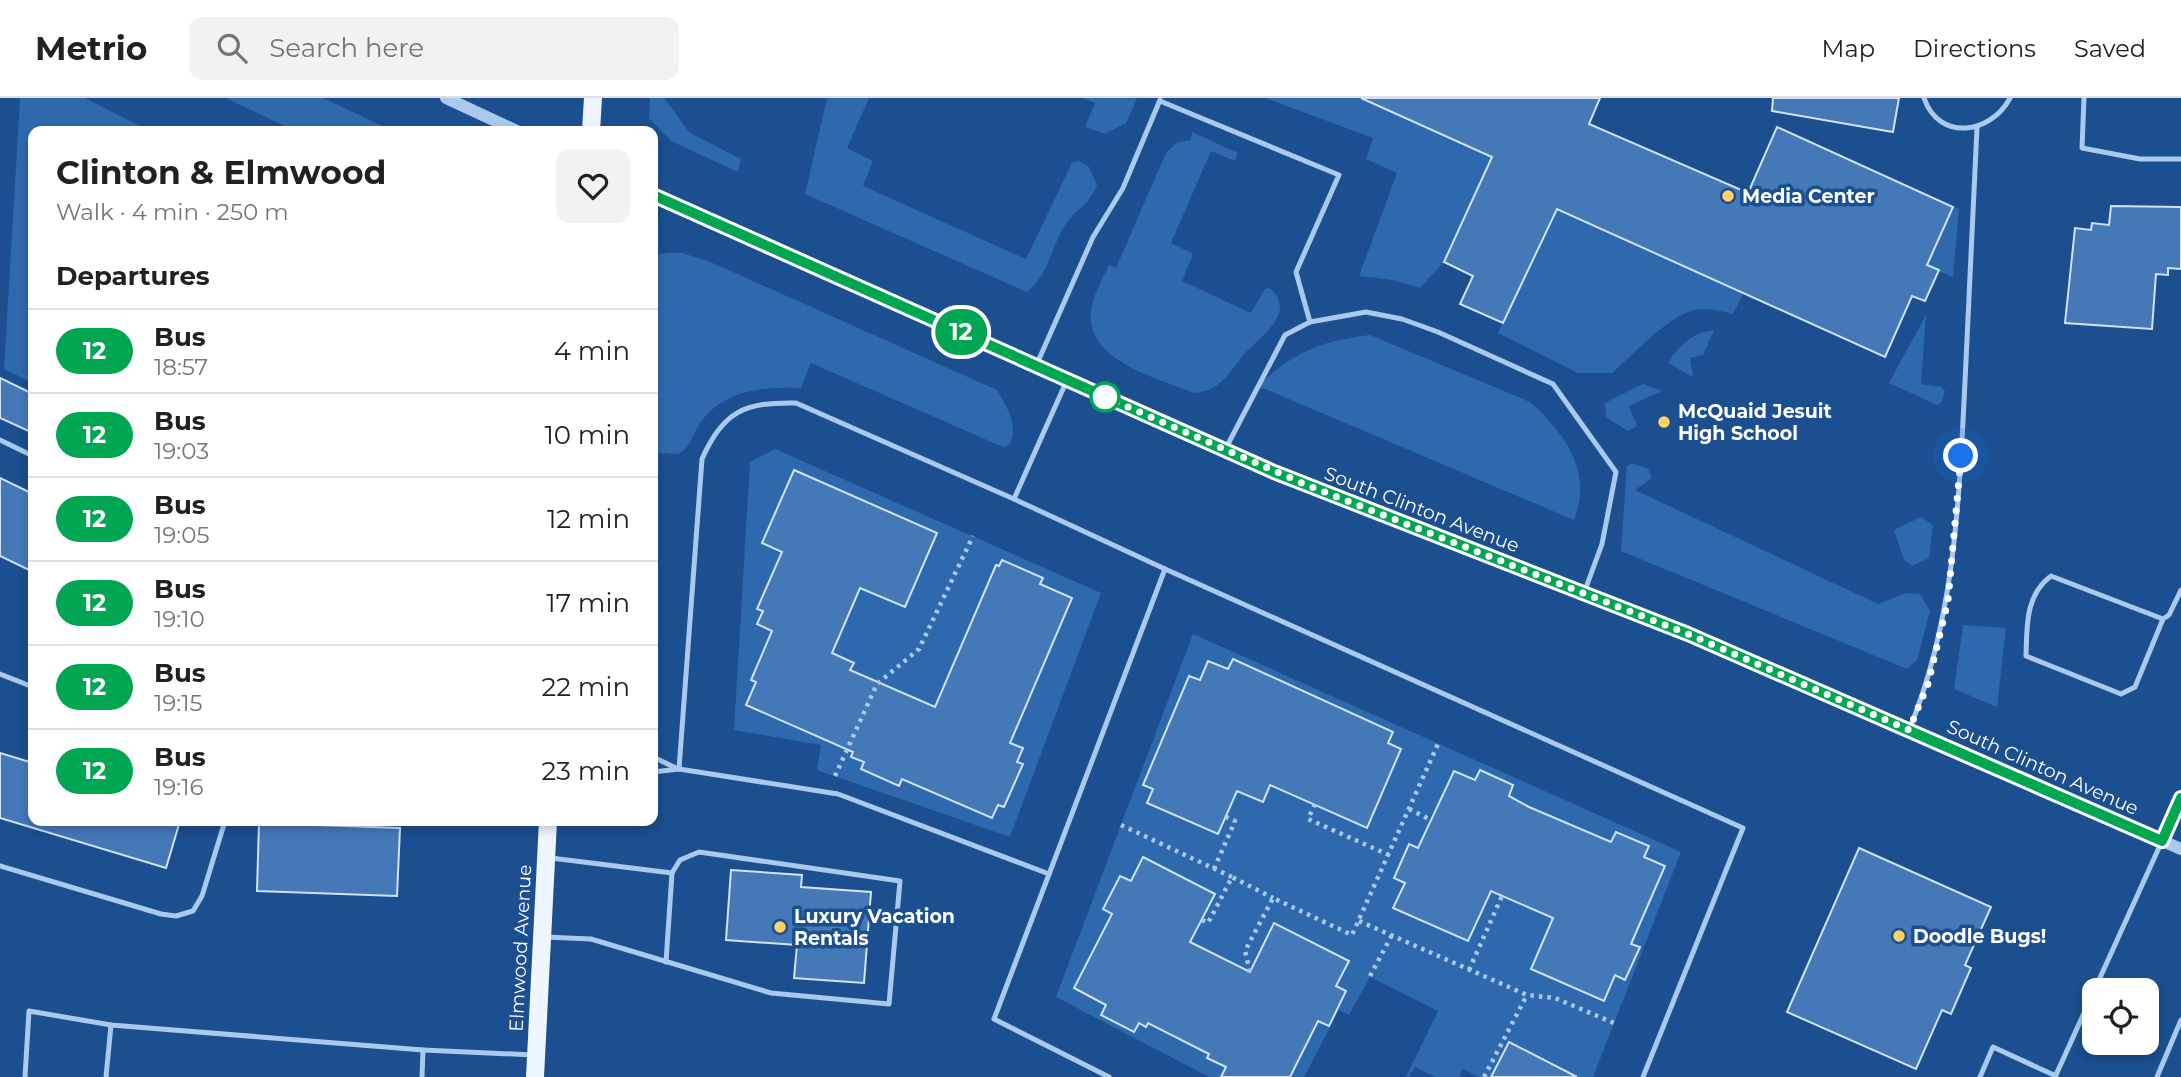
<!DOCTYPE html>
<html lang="en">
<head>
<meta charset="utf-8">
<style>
  body { margin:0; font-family:Montserrat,sans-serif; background:#f2f2f2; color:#202124; height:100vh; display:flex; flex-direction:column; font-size:26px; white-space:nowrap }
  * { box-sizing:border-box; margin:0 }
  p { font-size:23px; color:#757577 }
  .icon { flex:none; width:38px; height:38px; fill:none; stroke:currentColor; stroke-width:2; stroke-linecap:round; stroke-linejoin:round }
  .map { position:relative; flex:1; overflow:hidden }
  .details { position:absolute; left:28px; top:28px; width:630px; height:700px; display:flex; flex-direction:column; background:#fff; border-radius:14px; box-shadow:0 4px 10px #0003 }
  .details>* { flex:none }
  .badge { padding:0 14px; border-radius:23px; font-size:24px; line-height:46px }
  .controls { position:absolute; left:2082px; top:880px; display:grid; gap:14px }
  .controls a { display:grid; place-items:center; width:77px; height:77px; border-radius:14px; background:#fff; box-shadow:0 4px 10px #0003; font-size:35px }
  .you { position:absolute; width:35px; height:35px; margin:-18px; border:5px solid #fff; border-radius:50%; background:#1a73e8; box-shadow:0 0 0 10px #1a73e833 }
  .map>.badge { position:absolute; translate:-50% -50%; box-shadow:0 0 0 4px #fff }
  h2 { padding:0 28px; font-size:26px; line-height:63px }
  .round { display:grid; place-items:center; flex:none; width:74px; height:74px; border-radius:14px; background:#f2f2f2 }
  .summary { display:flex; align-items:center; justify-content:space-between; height:119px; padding:0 28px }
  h1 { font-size:33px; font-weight:700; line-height:52px }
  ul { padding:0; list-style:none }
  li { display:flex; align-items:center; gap:21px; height:84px; padding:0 28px; border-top:2px solid #e0e0e0 }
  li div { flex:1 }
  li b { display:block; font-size:26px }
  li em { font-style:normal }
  li .badge { min-width:77px; font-weight:700; text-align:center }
  header { display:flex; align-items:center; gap:42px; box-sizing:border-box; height:98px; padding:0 35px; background:#fff; border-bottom:2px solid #e0e0e0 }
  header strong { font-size:33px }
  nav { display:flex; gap:38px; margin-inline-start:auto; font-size:24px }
  .search { width:490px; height:63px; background:#f2f2f2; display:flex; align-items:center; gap:18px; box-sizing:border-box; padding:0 24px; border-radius:14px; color:#757577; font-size:26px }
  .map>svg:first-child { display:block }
  .green { fill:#2e69ad; fill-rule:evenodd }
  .building { fill:#4478b7; stroke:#cfe3fa; stroke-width:2 }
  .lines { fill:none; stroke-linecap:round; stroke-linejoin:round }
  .path { stroke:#a9c9ee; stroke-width:4.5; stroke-dasharray:3.5 5; stroke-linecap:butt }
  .service { stroke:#a9c9ee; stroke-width:5 }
  .tertiary { stroke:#a9c9ee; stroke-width:12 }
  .primary { stroke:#f0f6ff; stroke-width:18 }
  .line-casing { stroke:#fff; stroke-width:16 }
  .line { stroke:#00a651; stroke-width:10 }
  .walk { stroke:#fff; stroke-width:7; stroke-dasharray:0 12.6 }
  .poi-dot { fill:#ffd166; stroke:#1b4f8f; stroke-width:2.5 }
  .stop-dot { fill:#fff; stroke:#00a651; stroke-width:3.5 }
  .labels { text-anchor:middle; stroke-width:7; stroke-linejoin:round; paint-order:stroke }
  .poi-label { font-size:19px; font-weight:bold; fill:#fff; stroke:#1b4f8f; text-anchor:start }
  .street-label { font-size:19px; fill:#fff; stroke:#1b4f8f }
</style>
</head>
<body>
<header>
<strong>Metrio</strong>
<div class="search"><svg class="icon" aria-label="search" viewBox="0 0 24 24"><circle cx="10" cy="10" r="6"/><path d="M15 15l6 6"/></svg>Search here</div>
<nav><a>Map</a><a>Directions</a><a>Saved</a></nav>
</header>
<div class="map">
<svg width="2181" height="979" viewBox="0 0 2181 979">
  <rect width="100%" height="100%" fill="#1b4f8f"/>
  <!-- green -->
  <g class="green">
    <polygon points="20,0 85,0 150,33 33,33 33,285 4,271"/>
    <polygon points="226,0 323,0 393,33 295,33"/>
    <polygon points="650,0 664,0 690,35 741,61 738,74 671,43 649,20"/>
    <path d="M827 0H869L847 50 873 63 863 88 1026 161 1072 65 1078 63 1089 69 1097 87C1091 105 1076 111 1066 126 1051 148 1049 177 1027 194L805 96Z"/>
    <polygon points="1083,0 1137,0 1126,25 1105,36 1085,29 1095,5"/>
    <polygon points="1265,0 1361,0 1492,59 1444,164 1420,190 1393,182 1359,178 1397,75 1366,61 1373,40"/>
    <path d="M1192 34 1238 55 1235 63 1211 53 1171 145 1193 156 1182 183 1251 215 1265 191 1270 190C1296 214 1265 235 1248 252 1229 272 1225 292 1194 295 1159 280 1085 263 1091 213 1093 197 1102 182 1109 167L1116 170 1166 55 1178 44 1191 42Z"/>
    <path d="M1540 103 1743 196 1733 216C1721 213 1708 210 1695 212 1670 216 1632 258 1612 275H1578L1498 235 1541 143Z"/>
    <polygon points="1953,109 1959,110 1953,180 1927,167"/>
    <path d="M666 155H682L708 163 997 292C1006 309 1020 327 1009 347L1003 349 811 265 801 290C766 289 728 291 704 320 695 330 692 345 683 353L678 356 657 355 653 415V158Z"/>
    <polygon points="1926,217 1921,286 1941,289 1945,293 1942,304 1937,307 1889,285"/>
    <path d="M1714 232 1703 257 1690 260 1693 279 1668 265C1679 247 1692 235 1714 232Z"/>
    <path d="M1370 237 1530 304C1565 335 1593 374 1574 422L1258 288C1294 253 1322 243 1370 237Z"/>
    <polygon points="1643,286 1662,293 1629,308 1637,328 1628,333 1606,319 1605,305"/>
    <path d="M775 351 1101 495 1010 739 817 672 821 647 734 632 750 364ZM794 372 936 435 860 490 832 555 853 565 821 640 746 606 756 584 751 582 772 533 757 526 763 513 757 510 776 467 787 456 762 445ZM1002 462 1042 480 1040 486 1072 500 1017 630 1003 642 1022 650 1017 664 1022 666 1004 709 998 707 992 720 902 681 899 688 861 671 883 587 935 609 996 467 999 468Z"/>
    <polygon points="1632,365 1648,371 1652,380 1635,392 1878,506 1906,495 1920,496 1930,513 1917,562 1907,571 1621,453 1627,368"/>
    <polygon points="1921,419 1933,427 1929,460 1912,468 1904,462 1894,432"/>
    <polygon points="1963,527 2006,530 1997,609 1954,591"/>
    <path d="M1193 536 1681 754 1593 979H1577L1509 944 1491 979H1478L1463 971 1459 979H1435L1415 969 1409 979H1406L1438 913 1370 879 1349 917 1339 912 1304 979H1290L1318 923 1329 928 1346 894 1336 888 1348 863 1274 826 1250 874 1190 844 1214 796 1143 760 1131 783 1120 778 1103 811 1112 816 1074 890 1106 907 1101 918 1134 934 1140 925 1146 929 1152 916C1162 938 1190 952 1214 947L1207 960 1226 969 1221 979H1209L1056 899ZM1233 562 1393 634 1388 645 1401 651 1367 729 1270 687 1263 704 1237 693 1218 736 1144 687 1189 578 1200 582 1209 563 1228 571ZM1480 672 1513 687 1509 698 1529 708 1525 719 1586 747 1592 735 1611 744 1616 734 1649 748 1644 759 1665 768 1631 846 1639 849 1624 881 1615 877 1604 903 1531 871 1553 820 1491 792 1468 843 1394 809 1405 785 1395 780 1421 751 1432 715 1435 716 1475 682Z"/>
  </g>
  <!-- building -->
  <g class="building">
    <polygon points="1361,0 1600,0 1589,26 1748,95 1777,29 1953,109 1927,167 1939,172 1925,203 1912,198 1885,259 1557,111 1503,225 1460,206 1473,178 1444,164 1492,59"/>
    <polygon points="1773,0 1899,0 1893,34 1772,13"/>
    <polygon points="2111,108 2181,109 2181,171 2168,170 2168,177 2156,176 2152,231 2065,225 2075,130 2091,132 2092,125 2109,127"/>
    <polygon points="0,280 33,296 33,335 0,320"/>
    <polygon points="794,372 937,435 905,509 860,490 832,555 854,565 850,572 935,609 996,467 999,468 1002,462 1043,480 1040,486 1072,500 1010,645 1023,650 1017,664 1023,666 1004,709 998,707 992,720 902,681 899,688 861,671 864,664 851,659 853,654 746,607 756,584 751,582 772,533 757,526 763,513 757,511 782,454 762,445"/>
    <polygon points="0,380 33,396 33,474 0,458"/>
    <polygon points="1233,561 1393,634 1388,645 1401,651 1367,730 1270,687 1263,704 1237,693 1218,736 1147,705 1153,691 1143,687 1189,578 1200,582 1208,563 1228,571"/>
    <polygon points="0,655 33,665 33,723 180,723 166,770 0,720"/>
    <polygon points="1480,672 1513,687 1509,698 1529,709 1611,744 1616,734 1649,748 1644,759 1665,768 1631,846 1640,849 1625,882 1615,877 1604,903 1531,871 1553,820 1491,793 1468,843 1393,810 1405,785 1394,780 1409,746 1418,750 1454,673 1475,682"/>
    <polygon points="259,725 400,730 397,798 257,793"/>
    <polygon points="1859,750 1991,809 1965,867 1971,870 1951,916 1942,912 1916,971 1787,914"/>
    <polygon points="1143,759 1215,796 1190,844 1250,874 1274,825 1349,863 1336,888 1346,893 1329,928 1318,923 1290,979 1221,979 1226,969 1207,960 1209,956 1148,925 1146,929 1139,925 1134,934 1101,917 1106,907 1074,890 1112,816 1103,811 1120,778 1131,783"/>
    <polygon points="731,772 802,777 801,789 871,794 864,885 794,880 797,847 726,842"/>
    <polygon points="1509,944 1577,979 1491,979"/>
  </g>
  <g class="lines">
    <!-- path -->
    <g class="path">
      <polyline points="835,678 877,586 919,551 973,438"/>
      <polyline points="1315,706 1308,721 1389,757"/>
      <polyline points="1409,711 1429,721"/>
      <polyline points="1121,727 1232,779"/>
      <polyline points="1214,771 1235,723 1226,719"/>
      <polyline points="1202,822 1208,825 1232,779 1273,800"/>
      <polyline points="1359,823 1527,897 1555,900 1614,925"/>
      <polyline points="1469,872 1502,798"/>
      <polyline points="1250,874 1245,853 1273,800 1352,837 1438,646"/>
      <polyline points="1370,878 1392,837"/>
      <polyline points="1484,979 1527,897"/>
    </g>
    <!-- service -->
    <g class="service">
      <path d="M1924 0C1939 44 1991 36 2010 0"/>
      <polyline points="2084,0 2082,50 2140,61 2181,61"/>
      <polyline points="1160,3 1339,77 1296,174 1310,224"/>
      <polyline points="1036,268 1093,139 1123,90 1160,2"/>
      <polyline points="0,342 33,358"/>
      <polyline points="1226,350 1285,237 1310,224 1366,214 1402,221 1438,234 1553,286 1616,374 1602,446 1584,495"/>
      <polyline points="1014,401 1165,471"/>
      <path d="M2163 521 2051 478C2025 497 2027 529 2026 558L2121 596 2135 589 2163 521 2169 517 2181 492"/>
      <polyline points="0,576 33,589"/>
      <path d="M1909 632C1955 521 1959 402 1965 284 1969 199 1973 114 1977 30"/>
      <polyline points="653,659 676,670"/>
      <path d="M679 671 702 361C723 313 745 304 796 305L1014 401 1067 282"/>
      <polyline points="653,674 679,671 838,696 1049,776"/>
      <polyline points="0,768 161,816 176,818 193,813 202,798 225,723"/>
      <polyline points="545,839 591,841 771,895 889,906 900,783 699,754 680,762 672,775 551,760"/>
      <polyline points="666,864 672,775"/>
      <polyline points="25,979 29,913 111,927 423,952"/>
      <polyline points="106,979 111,927"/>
      <polyline points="422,979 423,952 533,957"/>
      <polyline points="1109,979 994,921 1165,471 1743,730 1643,979"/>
      <polyline points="1980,979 1993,949 2056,978"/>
      <polyline points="2055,979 2162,743"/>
      <polyline points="2157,979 2181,922"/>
    </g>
    <!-- tertiary -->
    <g class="tertiary">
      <polyline points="446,0 517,33"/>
      <polyline points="653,97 1274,374 1688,536 2181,751"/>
      <polyline points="2162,743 2181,700"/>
    </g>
    <!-- primary -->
    <g class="primary">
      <polyline points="591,33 593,0"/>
      <polyline points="535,979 548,723"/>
    </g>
  </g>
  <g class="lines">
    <!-- line casing -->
    <g class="line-casing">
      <polyline id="line" points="653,97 1274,374 1688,536 2162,743 2181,700"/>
    </g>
    <!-- line -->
    <use href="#line" class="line"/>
    <!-- walk -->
    <polyline class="walk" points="1105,299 1309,388 1688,536 1909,632 1928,586 1948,503 1961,358"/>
  </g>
  <!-- markers -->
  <g class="poi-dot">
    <circle cx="1728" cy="98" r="7"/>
    <circle cx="1664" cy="324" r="7"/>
    <circle cx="780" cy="829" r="7"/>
    <circle cx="1899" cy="838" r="7"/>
  </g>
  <circle class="stop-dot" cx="1105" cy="299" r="14"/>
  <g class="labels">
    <!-- poi labels -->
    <g class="poi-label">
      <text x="1742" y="105">Media Center</text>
      <text x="1678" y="320">McQuaid Jesuit<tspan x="1678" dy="22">High School</tspan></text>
      <text x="794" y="825">Luxury Vacation<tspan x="794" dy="22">Rentals</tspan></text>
      <text x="1913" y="845">Doodle Bugs!</text>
    </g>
    <!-- street labels -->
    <g class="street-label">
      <text transform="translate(1422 411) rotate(21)" y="7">South Clinton Avenue</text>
      <text transform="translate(2043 669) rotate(24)" y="7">South Clinton Avenue</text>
      <text transform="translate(520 850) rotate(-87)" y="7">Elmwood Avenue</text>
    </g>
  </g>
</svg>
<div class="controls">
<a><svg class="icon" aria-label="locate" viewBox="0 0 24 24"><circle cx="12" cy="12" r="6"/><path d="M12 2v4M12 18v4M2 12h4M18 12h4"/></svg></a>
</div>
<div class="you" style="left:1961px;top:358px"></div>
<b class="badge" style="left:961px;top:234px;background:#00a651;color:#fff">12</b>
<section class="details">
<div class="summary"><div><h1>Clinton &amp; Elmwood</h1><p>Walk · 4 min · 250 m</p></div><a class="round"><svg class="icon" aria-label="heart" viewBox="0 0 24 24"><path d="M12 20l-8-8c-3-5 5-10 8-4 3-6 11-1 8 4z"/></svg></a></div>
<h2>Departures</h2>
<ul>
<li><span class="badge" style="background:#00a651;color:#fff">12</span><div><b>Bus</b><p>18:57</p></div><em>4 min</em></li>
<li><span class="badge" style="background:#00a651;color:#fff">12</span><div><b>Bus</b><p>19:03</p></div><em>10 min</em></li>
<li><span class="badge" style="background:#00a651;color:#fff">12</span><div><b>Bus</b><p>19:05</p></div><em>12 min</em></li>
<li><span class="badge" style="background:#00a651;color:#fff">12</span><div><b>Bus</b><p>19:10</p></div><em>17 min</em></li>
<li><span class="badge" style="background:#00a651;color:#fff">12</span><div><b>Bus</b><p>19:15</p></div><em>22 min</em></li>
<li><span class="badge" style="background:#00a651;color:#fff">12</span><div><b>Bus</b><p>19:16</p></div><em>23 min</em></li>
</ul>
</section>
</div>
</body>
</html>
